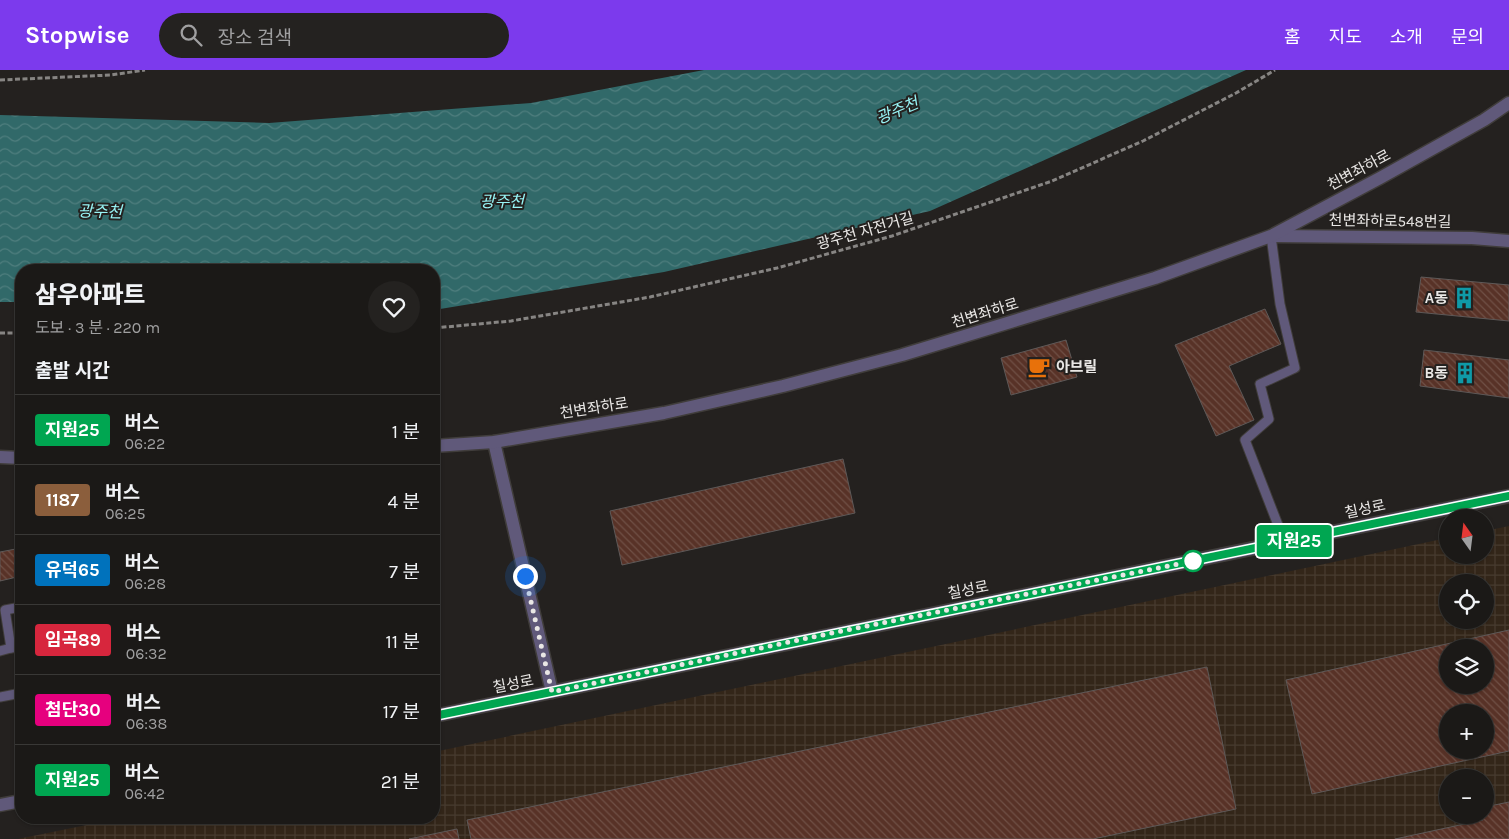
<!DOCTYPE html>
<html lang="ko">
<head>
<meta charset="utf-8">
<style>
  body { margin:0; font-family:Karla,"Noto Sans KR",sans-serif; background:#242220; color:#f1f3f6; height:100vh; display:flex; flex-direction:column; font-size:19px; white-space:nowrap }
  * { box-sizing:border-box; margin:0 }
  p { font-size:16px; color:#a0a0a1 }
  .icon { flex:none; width:28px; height:28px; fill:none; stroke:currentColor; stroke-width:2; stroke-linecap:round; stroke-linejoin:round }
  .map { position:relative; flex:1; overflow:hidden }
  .panel { position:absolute; left:15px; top:194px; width:425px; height:560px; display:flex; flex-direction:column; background:#1b1917; border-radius:20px; box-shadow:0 1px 4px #0004,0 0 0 1px #393836 }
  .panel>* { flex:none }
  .badge { padding:0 10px; border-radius:4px; font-size:18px; line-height:32px }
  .needle { width:32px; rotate:346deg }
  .controls { position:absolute; left:1439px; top:439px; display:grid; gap:10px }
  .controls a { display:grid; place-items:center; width:55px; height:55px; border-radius:50%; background:#1b1917; box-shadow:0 1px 4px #0004,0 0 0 1px #393836; font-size:25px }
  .you { position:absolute; width:25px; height:25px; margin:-12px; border:4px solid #fff; border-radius:50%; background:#1a73e8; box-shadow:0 0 0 8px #1a73e833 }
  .map>.badge { position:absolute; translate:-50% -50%; box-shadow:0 0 0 2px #fff }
  h2 { padding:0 20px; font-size:19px; line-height:45px }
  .round { display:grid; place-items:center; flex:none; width:52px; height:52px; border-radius:26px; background:#242220 }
  .head { display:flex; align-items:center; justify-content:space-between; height:85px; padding:0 20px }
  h1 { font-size:24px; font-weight:800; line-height:38px }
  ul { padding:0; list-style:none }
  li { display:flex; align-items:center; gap:15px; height:70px; padding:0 20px; border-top:1px solid #393836 }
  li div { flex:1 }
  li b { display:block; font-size:19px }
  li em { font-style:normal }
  li .badge { min-width:55px; font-weight:700; text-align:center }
  header { display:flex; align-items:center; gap:30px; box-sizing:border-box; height:70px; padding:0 25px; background:#7c3aed; color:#fff }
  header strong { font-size:24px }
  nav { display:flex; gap:28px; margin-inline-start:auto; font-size:18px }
  .search { width:350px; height:45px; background:#242220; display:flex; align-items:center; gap:12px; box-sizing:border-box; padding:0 18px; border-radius:28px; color:#a0a0a1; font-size:19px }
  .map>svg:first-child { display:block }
  .industrial { fill:url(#industrial-grid); fill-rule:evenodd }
  .water { fill:url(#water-waves) }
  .building { fill:url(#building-back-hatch); stroke:#5e5958; fill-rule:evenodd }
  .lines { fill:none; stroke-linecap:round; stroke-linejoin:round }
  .service-casing { stroke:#403d3b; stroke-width:11 }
  .minor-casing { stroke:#403d3b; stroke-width:15 }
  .tertiary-casing { stroke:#403d3b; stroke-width:15 }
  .path { stroke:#878583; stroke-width:3; stroke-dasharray:5 2.5; stroke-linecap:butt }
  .service { stroke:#60597a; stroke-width:9 }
  .minor { stroke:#60597a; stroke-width:12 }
  .tertiary { stroke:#60597a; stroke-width:12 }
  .line-casing { stroke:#fff; stroke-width:11 }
  .line { stroke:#00a651; stroke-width:8 }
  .walk { stroke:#e9e7e5; stroke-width:5; stroke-dasharray:0 9 }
  .stop-dot { fill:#fff; stroke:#00a651; stroke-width:2.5 }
  .labels { text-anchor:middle; stroke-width:4; stroke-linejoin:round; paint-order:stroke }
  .street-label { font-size:15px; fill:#e9e7e5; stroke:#24211f }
  .poi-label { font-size:15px; font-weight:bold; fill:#e9e7e5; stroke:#24211f; text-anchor:end }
  .water-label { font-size:16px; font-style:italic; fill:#98f5f6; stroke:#24211f }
</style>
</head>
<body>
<header>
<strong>Stopwise</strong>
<div class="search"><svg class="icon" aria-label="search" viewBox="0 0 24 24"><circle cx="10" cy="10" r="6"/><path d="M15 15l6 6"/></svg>장소 검색</div>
<nav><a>홈</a><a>지도</a><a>소개</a><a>문의</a></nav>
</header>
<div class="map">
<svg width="1509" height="769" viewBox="0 0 1509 769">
  <defs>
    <pattern id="industrial-grid" width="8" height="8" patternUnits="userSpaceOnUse" patternTransform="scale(1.25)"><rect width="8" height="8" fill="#332619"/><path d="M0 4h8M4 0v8" fill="none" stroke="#473b2f"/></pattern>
    <pattern id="water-waves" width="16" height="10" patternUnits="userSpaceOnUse" patternTransform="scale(1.25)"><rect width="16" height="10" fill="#316969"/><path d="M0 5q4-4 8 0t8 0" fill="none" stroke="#4f7e7e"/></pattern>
    <pattern id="building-back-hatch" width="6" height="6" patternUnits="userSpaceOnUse" patternTransform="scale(1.25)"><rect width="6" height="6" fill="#583227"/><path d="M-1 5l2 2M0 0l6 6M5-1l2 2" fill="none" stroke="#705046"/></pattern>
  </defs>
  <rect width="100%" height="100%" fill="#24211f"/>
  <!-- industrial -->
  <path class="industrial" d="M1509 456V769H18L121 748H434V682L1447 468 1448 485H1485V461ZM1448 512H1485V550H1448ZM1448 578H1485V615H1448ZM1448 642H1485V680H1448ZM1448 708H1485V745H1448Z"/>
  <!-- water -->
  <polygon class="water" points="704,0 1246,0 930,141 664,202 434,240 434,200 21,200 21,232 0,232 0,45 269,53 531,33"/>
  <!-- building -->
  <g class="building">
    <polygon points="1421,207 1509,215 1509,251 1416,242"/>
    <polygon points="1265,239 1281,274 1229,296 1254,350 1216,366 1175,275"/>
    <polygon points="1066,270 1077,307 1011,325 1001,288"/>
    <polygon points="1424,280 1509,290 1509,328 1420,316"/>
    <polygon points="843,389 855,443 622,495 610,441"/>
    <polygon points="21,478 21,506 0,511 0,482"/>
    <path d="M1509 560V681L1312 724 1286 610ZM1448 578H1485V615H1448ZM1448 642H1485V680H1448Z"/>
    <polygon points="1207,597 1236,739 1093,769 471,769 467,750"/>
    <polygon points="1509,732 1509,769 1395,769 1483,750 1481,745 1485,745 1485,737"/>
    <polygon points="457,759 459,769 409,769"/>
  </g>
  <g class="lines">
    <!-- service casing -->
    <g class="service-casing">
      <g id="service">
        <polyline points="1271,166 1280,234 1295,298 1260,314 1269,349 1245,370 1285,473"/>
        <polyline points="11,578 21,577"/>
        <polyline points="0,581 11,578 5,540 21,537"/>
        <polyline points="0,627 21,623"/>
      </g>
    </g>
    <!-- minor casing -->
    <g class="minor-casing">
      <g id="minor">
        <polyline points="1273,166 1472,168 1509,171"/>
        <polyline points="494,372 552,622"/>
        <polyline points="434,376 494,372 664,343 783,316 902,285 1155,208 1271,166 1380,108 1484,50 1509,33"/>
        <polyline points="0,387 21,388"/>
      </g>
    </g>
    <!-- tertiary casing -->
    <g class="tertiary-casing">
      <g id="tertiary">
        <polyline points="434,646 1509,426"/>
        <polyline points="0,735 21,731"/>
      </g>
    </g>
    <!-- path -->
    <g class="path">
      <polyline points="0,10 111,5 145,0"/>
      <polyline points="434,258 511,251 650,227 777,198 892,166 1052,111 1143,71 1236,23 1275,0"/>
      <polyline points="0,263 21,263"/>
    </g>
    <!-- service -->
    <use href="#service" class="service"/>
    <!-- minor -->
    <use href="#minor" class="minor"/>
    <!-- tertiary -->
    <use href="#tertiary" class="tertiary"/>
  </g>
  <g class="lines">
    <!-- line casing -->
    <g class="line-casing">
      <polyline id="line" points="434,646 1509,426"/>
    </g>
    <!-- line -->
    <use href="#line" class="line"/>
    <!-- walk -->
    <polyline class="walk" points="525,506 552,622 832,563 1193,491"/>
  </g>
  <!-- icons -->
  <defs>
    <g id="building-bare" transform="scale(1.725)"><path d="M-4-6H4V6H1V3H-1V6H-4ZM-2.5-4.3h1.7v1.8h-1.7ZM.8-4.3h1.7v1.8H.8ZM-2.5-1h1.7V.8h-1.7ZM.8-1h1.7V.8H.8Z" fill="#0f9aa8" stroke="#24211f" stroke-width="2.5" paint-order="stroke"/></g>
    <g id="cafe-bare" transform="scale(1.725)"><path d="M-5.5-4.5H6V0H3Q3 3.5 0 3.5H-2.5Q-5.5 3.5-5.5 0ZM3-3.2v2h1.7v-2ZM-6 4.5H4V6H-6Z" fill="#e8710a" stroke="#24211f" stroke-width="2.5" paint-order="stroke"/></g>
  </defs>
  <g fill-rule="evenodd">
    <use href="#building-bare" x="1464" y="228"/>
    <use href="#cafe-bare" x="1039" y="297"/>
    <use href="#building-bare" x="1465" y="303"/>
  </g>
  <!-- markers -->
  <circle class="stop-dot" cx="1193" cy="491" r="10"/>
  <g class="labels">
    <!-- street labels -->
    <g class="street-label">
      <text transform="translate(1359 100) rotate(-28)" y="5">천변좌하로</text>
      <text transform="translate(1390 151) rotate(1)" y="5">천변좌하로548번길</text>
      <text transform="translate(865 161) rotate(-16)" y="5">광주천 자전거길</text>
      <text transform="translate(985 243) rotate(-17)" y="5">천변좌하로</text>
      <text transform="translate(594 338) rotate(-9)" y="5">천변좌하로</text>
      <text transform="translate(1365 439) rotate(-12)" y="5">칠성로</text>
      <text transform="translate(968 520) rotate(-11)" y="5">칠성로</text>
      <text transform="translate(513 614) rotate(-11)" y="5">칠성로</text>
    </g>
    <!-- poi labels -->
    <g class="poi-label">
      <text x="1448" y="233">A동</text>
      <text x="1056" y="302" text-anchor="start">아브릴</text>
      <text x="1448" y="308">B동</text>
    </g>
    <!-- water labels -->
    <g class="water-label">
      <text transform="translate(897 40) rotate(-23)" y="6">광주천</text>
      <text x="502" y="137">광주천</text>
      <text transform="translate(100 141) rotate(1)" y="6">광주천</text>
    </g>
  </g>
</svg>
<div class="controls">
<a><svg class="needle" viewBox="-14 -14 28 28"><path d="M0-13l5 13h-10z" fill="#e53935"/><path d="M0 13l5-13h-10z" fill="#a0a0a1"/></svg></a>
<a><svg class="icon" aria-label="locate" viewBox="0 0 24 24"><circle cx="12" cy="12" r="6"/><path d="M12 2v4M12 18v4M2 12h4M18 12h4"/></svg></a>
<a><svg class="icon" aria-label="layers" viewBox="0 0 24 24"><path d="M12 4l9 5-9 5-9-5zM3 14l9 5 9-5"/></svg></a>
<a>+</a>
<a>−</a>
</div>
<div class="you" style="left:525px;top:506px"></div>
<b class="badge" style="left:1294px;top:471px;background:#00a651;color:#fff">지원25</b>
<section class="panel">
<div class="head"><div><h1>삼우아파트</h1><p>도보 · 3 분 · 220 m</p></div><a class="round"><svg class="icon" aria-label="heart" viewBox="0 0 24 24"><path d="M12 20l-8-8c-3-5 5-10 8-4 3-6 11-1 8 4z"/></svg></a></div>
<h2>출발 시간</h2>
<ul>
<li><span class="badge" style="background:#00a651;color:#fff">지원25</span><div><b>버스</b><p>06:22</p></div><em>1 분</em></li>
<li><span class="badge" style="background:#8b5e3c;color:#fff">1187</span><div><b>버스</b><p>06:25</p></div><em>4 분</em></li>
<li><span class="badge" style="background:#0072bc;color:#fff">유덕65</span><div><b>버스</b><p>06:28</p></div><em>7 분</em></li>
<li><span class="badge" style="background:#d7263d;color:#fff">임곡89</span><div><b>버스</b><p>06:32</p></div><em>11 분</em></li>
<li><span class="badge" style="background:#e6007e;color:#fff">첨단30</span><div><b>버스</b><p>06:38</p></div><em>17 분</em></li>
<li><span class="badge" style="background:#00a651;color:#fff">지원25</span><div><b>버스</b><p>06:42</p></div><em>21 분</em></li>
</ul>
</section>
</div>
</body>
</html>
